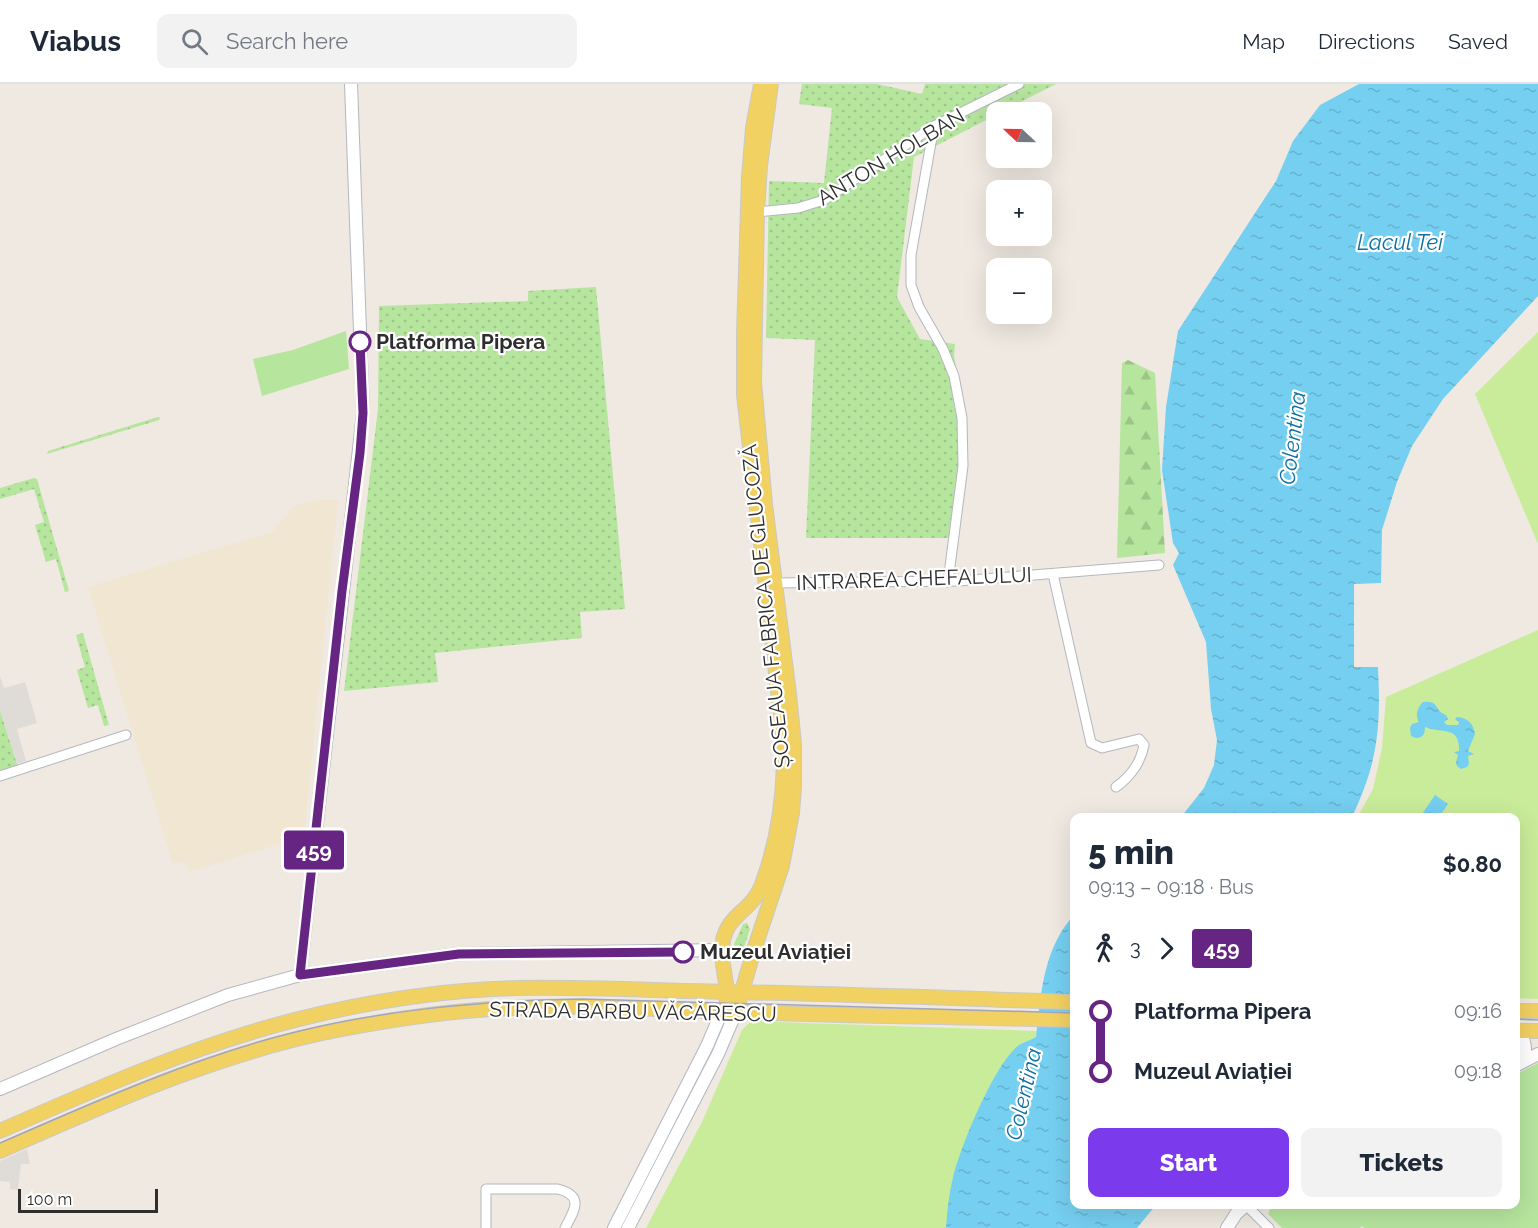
<!DOCTYPE html>
<html lang="en">
<head>
<meta charset="utf-8">
<style>
  body { margin:0; font-family:Raleway,sans-serif; background:#f2f2f3; color:#1f2937; height:100vh; display:flex; flex-direction:column; font-size:22px; white-space:nowrap }
  * { box-sizing:border-box; margin:0 }
  p { font-size:20px; color:#747a83 }
  .icon { flex:none; width:33px; height:33px; fill:none; stroke:currentColor; stroke-width:2; stroke-linecap:round; stroke-linejoin:round }
  .map { position:relative; flex:1; overflow:hidden }
  .side { position:absolute; left:1070px; top:729px; width:450px; height:396px; display:flex; flex-direction:column; background:#fff; border-radius:12px; box-shadow:0 6px 24px #0002 }
  .side>* { flex:none }
  .badge { padding:0 12px; border-radius:4px; font-size:21px; line-height:39px }
  .needle { width:39px; rotate:292deg }
  .buttons { position:absolute; left:986px; top:18px; display:grid; gap:12px }
  .buttons a { display:grid; place-items:center; width:66px; height:66px; border-radius:12px; background:#fff; box-shadow:0 6px 24px #0002; font-size:30px }
  .scale { position:absolute; left:18px; bottom:15px; width:140px; box-sizing:border-box; padding-left:6px; border:3px solid #2e2e2e; border-top:0; font-size:16px; line-height:21px; white-space:nowrap; color:#2e2e2e; -webkit-text-stroke:4px #fff; paint-order:stroke }
  .map>.badge { position:absolute; translate:-50% -50%; box-shadow:0 0 0 3px #fff }
  .legs { display:flex; align-items:center; gap:9px; height:66px; padding:0 18px; font-size:20px }
  .legs p { margin-inline-start:auto }
  .overview { display:flex; align-items:center; justify-content:space-between; height:102px; padding:0 18px }
  h1 { font-size:33px; font-weight:800; line-height:45px }
  .action { display:flex; gap:12px; margin-top:auto; padding:12px 18px }
  .action a { flex:1; height:69px; border-radius:12px; background:#7c3aed; color:#fff; font-size:24px; font-weight:800; line-height:69px; text-align:center }
  .action a+a { background:#f2f2f3; color:#1f2937 }
  ul { padding:0 18px; list-style:none }
  li { display:flex; align-items:center; gap:21px; height:60px; font-size:22px }
  li i { display:grid; place-items:center; width:9px; height:100%; margin:0 8px; background:currentColor }
  li i::after { content:''; width:15px; height:15px; margin:-8px; border:4px solid; border-radius:50%; background:#fff }
  li p { margin-inline-start:auto }
  li:first-child i { background:linear-gradient(#0000 50%,currentColor 0) }
  li:last-child i { background:linear-gradient(currentColor 50%,#0000 0) }
  header { display:flex; align-items:center; gap:36px; box-sizing:border-box; height:84px; padding:0 30px; background:#fff; border-bottom:2px solid #e0e1e3 }
  header strong { font-size:28px }
  nav { display:flex; gap:33px; margin-inline-start:auto; font-size:21px }
  .search { width:420px; height:54px; background:#f2f2f3; display:flex; align-items:center; gap:15px; box-sizing:border-box; padding:0 21px; border-radius:12px; color:#747a83; font-size:22px }
  .map>svg:first-child { display:block }
  .education { fill:#f0e6d1 }
  .grass { fill:url(#grass-dots) }
  .forest { fill:url(#forest-firs) }
  .park { fill:#b6e59e }
  .pitch { fill:#c9ec9a }
  .plaza { fill:#dfdcd8 }
  .water { fill:url(#water-ripples) }
  .lines { fill:none; stroke-linecap:round; stroke-linejoin:round }
  .street-casing { stroke:#b4b7c1; stroke-width:11 }
  .secondary-casing { stroke:#b4b7c1; stroke-width:14 }
  .primary-casing { stroke:#c9c9c9; stroke-width:16 }
  .street { stroke:#fff; stroke-width:9 }
  .secondary { stroke:#fff; stroke-width:12 }
  .primary { stroke:#f2d163; stroke-width:14 }
  .tram { stroke:#a3a6b8; stroke-width:1.5 }
  .line-1-casing { stroke:#fff; stroke-width:14 }
  .line-1 { stroke:#662483; stroke-width:9 }
  .stop-1-dot { fill:#fff; stroke:#662483; stroke-width:3 }
  .labels { text-anchor:middle; stroke-width:4.5; stroke-linejoin:round; paint-order:stroke }
  .street-label { font-size:21px; fill:#2e2e2e; stroke:#fff }
  .stop-label { font-size:21px; font-weight:bold; fill:#2e2e2e; stroke:#fff; text-anchor:start }
  .water-label { font-size:22px; font-style:italic; fill:#0d6fa3; stroke:#fff }
</style>
</head>
<body>
<header>
<strong>Viabus</strong>
<div class="search"><svg class="icon" aria-label="search" viewBox="0 0 24 24"><circle cx="10" cy="10" r="6"/><path d="M15 15l6 6"/></svg>Search here</div>
<nav><a>Map</a><a>Directions</a><a>Saved</a></nav>
</header>
<div class="map">
<svg width="1538" height="1144" viewBox="0 0 1538 1144">
  <defs>
    <pattern id="grass-dots" width="8" height="8" patternUnits="userSpaceOnUse" patternTransform="scale(1.5)"><rect width="8" height="8" fill="#b6e59e"/><path d="M2 2h.1M6 6h.1" fill="none" stroke="#9dc588" stroke-width="1.8" stroke-linecap="round"/></pattern>
    <pattern id="forest-firs" width="22" height="20" patternUnits="userSpaceOnUse" patternTransform="scale(1.5)"><rect width="22" height="20" fill="#b6e59e"/><path d="M5 1l3.5 6h-7zM16 11l3.5 6h-7z" fill="#9dc588"/></pattern>
    <pattern id="water-ripples" width="26" height="14" patternUnits="userSpaceOnUse" patternTransform="scale(1.5)"><rect width="26" height="14" fill="#75cff0"/><path d="M2 4q2-2 4 0t4 0M15 11q2-2 4 0t4 0" fill="none" stroke="#66b2ce"/></pattern>
  </defs>
  <rect width="100%" height="100%" fill="#efe9e1"/>
  <!-- education -->
  <polygon class="education" points="318,416 338,416 304,752 189,788 185,777 173,780 88,503 272,448 294,422"/>
  <!-- grass -->
  <g class="grass">
    <polygon points="802,0 877,0 922,10 925,0 1056,0 1001,28 996,28 996,31 914,73 897,213 920,255 955,260 954,272 964,327 956,454 806,454 815,256 766,254 769,97 824,99 832,24 799,20"/>
    <polygon points="596,203 625,525 580,528 582,554 435,569 438,598 344,607 378,325 379,222 528,217 528,207"/>
    <polygon points="158,333 160,333 159,336 47,370 48,367"/>
    <polygon points="34,394 37,395 69,507 65,508 56,475 46,478 35,441 44,438 34,405 0,415 0,404"/>
    <polygon points="83,549 109,641 104,642 98,621 88,624 77,586 85,583 76,551"/>
    <polygon points="0,626 18,683 0,689"/>
    <polygon points="747,839 750,845 739,878 733,877 731,867 743,840"/>
  </g>
  <!-- forest -->
  <polygon class="forest" points="1128,276 1155,289 1165,469 1117,474 1122,279"/>
  <!-- park -->
  <g class="park">
    <polygon points="346,247 349,285 262,312 253,275 293,266"/>
    <polygon points="1538,979 1538,1144 1364,1144 1362,1142 1360,1144 1282,1144 1268,1130 1272,1120 1515,1120 1515,991"/>
  </g>
  <!-- pitch -->
  <g class="pitch">
    <polygon points="1538,248 1538,460 1475,310"/>
    <polygon points="1538,546 1538,915 1515,914 1515,734 1357,734 1373,705 1382,664 1386,613"/>
    <polygon points="751,937 1037,947 1036,953 1020,961 1000,984 983,1015 953,1092 946,1144 646,1144 702,1038 742,946"/>
  </g>
  <!-- plaza -->
  <g class="plaza">
    <polygon points="0,592 4,604 25,598 37,639 17,645 26,677 17,680 0,626"/>
    <polygon points="27,1065 30,1080 21,1080 18,1106 10,1105 10,1098 0,1097 0,1077"/>
  </g>
  <!-- water -->
  <g class="water">
    <path d="M1359 0H1538V212L1443 315 1412 362 1397 398 1382 446 1381 499 1354 500V583H1378C1381 644 1378 678 1352 733H1181L1204 704 1214 681 1217 656 1211 625 1206 558 1173 481 1179 469 1173 459 1162 386 1166 323 1178 247 1276 97 1293 57 1320 21Z"/>
    <path d="M1423 618C1440 616 1434 627 1446 631L1448 635 1444 638 1447 641H1458L1459 638 1455 635 1457 633C1468 634 1473 639 1475 650L1468 667 1474 670 1468 672 1469 680 1467 683 1461 685 1457 682 1456 678 1458 671 1454 668 1459 667C1460 641 1442 650 1425 643 1425 650 1423 654 1416 654L1411 652 1410 644 1412 640 1419 638C1415 631 1417 624 1423 618Z"/>
    <polygon points="1435,711 1448,720 1439,733 1420,733"/>
    <path d="M1074 831V1120L1156 1121 1137 1144H946C947 1127 949 1110 953 1093 961 1062 994 980 1019 961 1024 958 1031 956 1036 953 1041 910 1043 865 1074 831Z"/>
  </g>
  <g class="lines">
    <!-- street casing -->
    <g class="street-casing">
      <g id="street">
        <polyline points="934,42 911,171 911,201 919,223 943,265 954,292 962,334 963,382 948,498"/>
        <polyline points="757,128 798,124 824,116 934,42 1019,0"/>
        <path d="M1053 490 1091 659 1102 664 1139 655 1144 661C1141 678 1130 693 1116 703"/>
        <polyline points="772,499 958,497 1159,481"/>
        <polyline points="0,692 126,651"/>
        <polyline points="1246,1121 1269,1144"/>
        <path d="M486 1144V1105H558C585 1112 574 1127 565 1144"/>
      </g>
    </g>
    <!-- secondary casing -->
    <g class="secondary-casing">
      <g id="secondary">
        <polyline points="300,891 363,329 351,0"/>
        <path d="M1517 947C1526 956 1527 965 1523 977"/>
        <polyline points="1515,982 1538,970"/>
        <polyline points="0,1005 116,955 228,911 300,891 459,870 721,866"/>
        <polyline points="614,1144 707,962 722,927"/>
        <polyline points="628,1144 718,970 736,928"/>
        <polyline points="1227,1144 1236,1130 1247,1120"/>
      </g>
    </g>
    <!-- primary casing -->
    <g class="primary-casing">
      <g id="primary">
        <path d="M726 914 727 907C724 881 714 855 735 834 746 823 755 817 761 803 779 756 785 709 784 659L744 311V250L749 93 753 44 761 0"/>
        <polyline points="1515,927 1538,927"/>
        <polyline points="736,928 754,866 782,782 792,729 794,704 794,660 789,610 765,420 754,298 757,128 760,82 771,0"/>
        <polyline points="1515,947 1538,947"/>
        <path d="M0 1047C98 1004 195 961 299 935 370 917 445 906 517 904 572 903 628 905 683 907 813 909 944 914 1074 918"/>
        <path d="M0 1067C109 1019 219 969 337 946 394 935 453 926 512 924 589 920 666 926 743 928 853 932 964 933 1074 936"/>
      </g>
    </g>
    <!-- street -->
    <use href="#street" class="street"/>
    <!-- secondary -->
    <use href="#secondary" class="secondary"/>
    <!-- primary -->
    <use href="#primary" class="primary"/>
    <!-- tram -->
    <g class="tram">
      <polyline points="1515,935 1538,936"/>
      <path d="M0 1059C90 1020 181 979 276 953 376 926 479 917 582 915L1074 929"/>
    </g>
  </g>
  <g class="lines">
    <!-- line-1 casing -->
    <g class="line-1-casing">
      <polyline id="line-1" points="360,258 363,329 360,369 342,507 300,891 459,870 683,868"/>
    </g>
    <!-- line-1 -->
    <use href="#line-1" class="line-1"/>
  </g>
  <!-- markers -->
  <g class="stop-1-dot">
    <circle cx="360" cy="258" r="10"/>
    <circle cx="683" cy="868" r="10"/>
  </g>
  <g class="labels">
    <!-- street labels -->
    <g class="street-label">
      <text transform="translate(891 73) rotate(-31)" y="7">ANTON HOLBAN</text>
      <text transform="translate(914 495) rotate(-2)" y="7">INTRAREA CHEFALULUI</text>
      <text transform="translate(766 522) rotate(-96)" y="7">ȘOSEAUA FABRICA DE GLUCOZĂ</text>
      <text transform="translate(633 928) rotate(1)" y="7">STRADA BARBU VĂCĂRESCU</text>
    </g>
    <!-- stop labels -->
    <g class="stop-label">
      <text x="376" y="265">Platforma Pipera</text>
      <text x="700" y="875">Muzeul Aviației</text>
    </g>
    <!-- water labels -->
    <g class="water-label">
      <text x="1400" y="166">Lacul Tei</text>
      <text transform="translate(1292 354) rotate(-83)" y="8">Colentina</text>
      <text transform="translate(1023 1010) rotate(-77)" y="8">Colentina</text>
    </g>
  </g>
</svg>
<div class="buttons">
<a><svg class="needle" viewBox="-14 -14 28 28"><path d="M0-13l5 13h-10z" fill="#e53935"/><path d="M0 13l5-13h-10z" fill="#747a83"/></svg></a>
<a>+</a>
<a>−</a>
</div>
<div class="scale">100 m</div>
<b class="badge" style="left:314px;top:766px;background:#662483;color:#fff">459</b>
<section class="side">
<div class="overview"><div><h1>5 min</h1><p>09:13 – 09:18 · Bus</p></div><b>$0.80</b></div>
<div class="legs"><svg class="icon" aria-label="walk" viewBox="0 0 24 24"><circle cx="13" cy="4" r="2"/><path d="M13 8l-2 6 4 7M11 14l-3 7M7 12l3-4h3l4 4"/></svg>3<svg class="icon" aria-label="forward" viewBox="0 0 24 24"><path d="M9 5l7 7-7 7"/></svg><b class="badge" style="background:#662483;color:#fff">459</b></div>
<ul>
<li><i style="color:#662483"></i><b>Platforma Pipera</b><p>09:16</p></li>
<li><i style="color:#662483"></i><b>Muzeul Aviației</b><p>09:18</p></li>
</ul>
<div class="action"><a>Start</a><a>Tickets</a></div>
</section>
</div>
</body>
</html>
